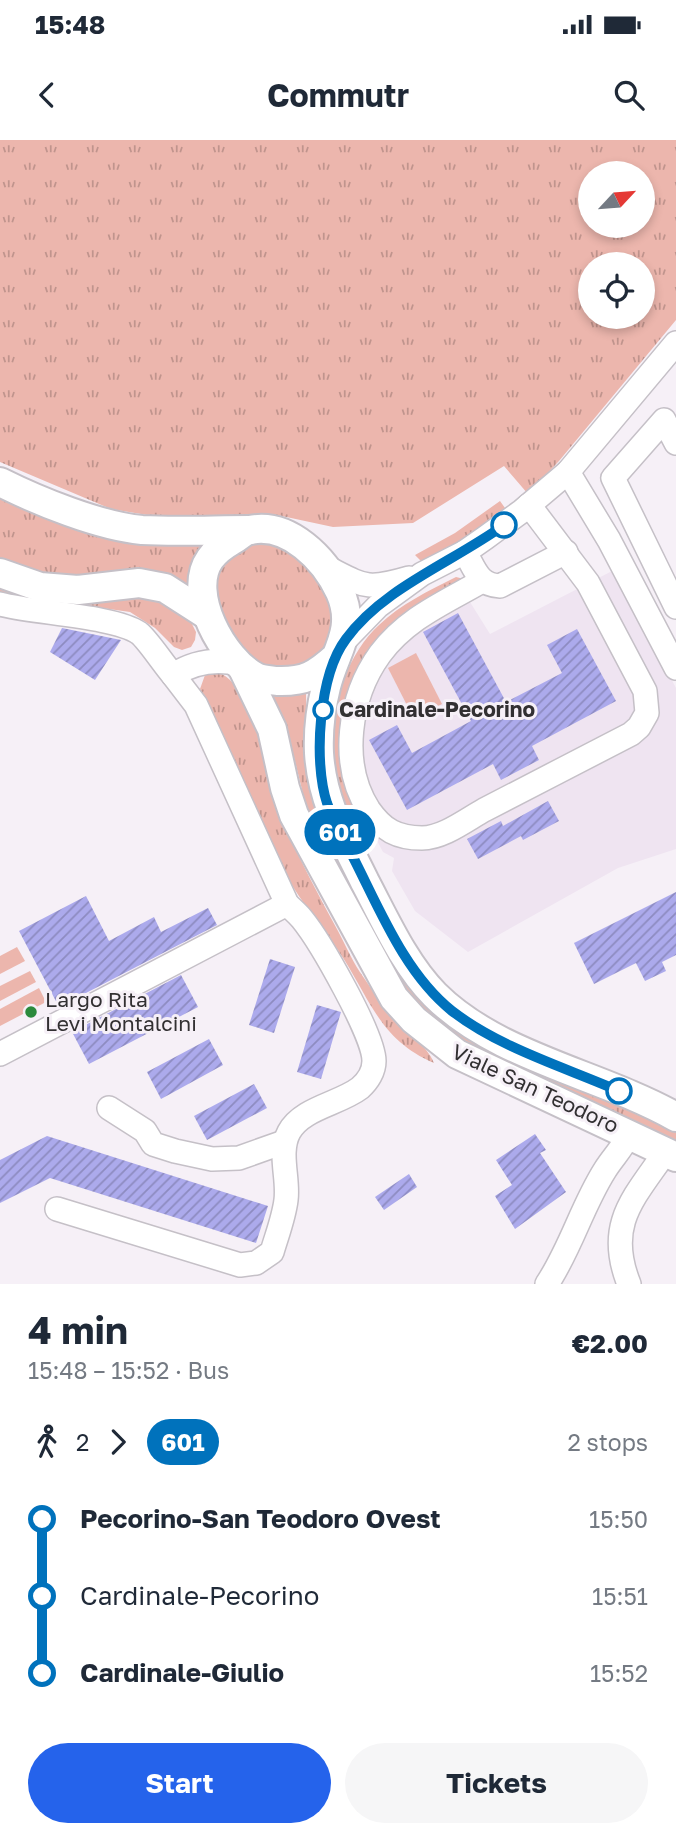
<!DOCTYPE html>
<html lang="en">
<head>
<meta charset="utf-8">
<style>
  body { margin:0; font-family:"Golos Text",sans-serif; background:#f6f6f7; color:#1f2937; height:100vh; display:flex; flex-direction:column; font-size:26px; white-space:nowrap }
  * { box-sizing:border-box; margin:0 }
  p { font-size:23px; color:#747a83 }
  .icon { flex:none; width:38px; height:38px; fill:none; stroke:currentColor; stroke-width:2; stroke-linecap:round; stroke-linejoin:round }
  .map { position:relative; height:1144px; overflow:hidden }
  .side { display:flex; flex-direction:column; background:#fff; flex:1 }
  .side>* { flex:none }
  .badge { padding:0 14px; border-radius:23px; font-size:24px; line-height:46px }
  .needle { width:46px; rotate:64deg }
  .controls { position:absolute; left:578px; top:21px; display:grid; gap:14px }
  .controls a { display:grid; place-items:center; width:77px; height:77px; border-radius:50%; background:#fff; box-shadow:0 4px 10px #0003; font-size:35px }
  .map>.badge { position:absolute; translate:-50% -50%; box-shadow:0 0 0 4px #fff }
  .legs { display:flex; align-items:center; gap:10px; height:77px; padding:0 28px; font-size:23px }
  .legs p { margin-inline-start:auto }
  .summary { display:flex; align-items:center; justify-content:space-between; height:119px; padding:0 28px }
  h1 { font-size:38px; font-weight:700; line-height:52px }
  .button { display:flex; gap:14px; margin-top:auto; padding:14px 28px }
  .button a { flex:1; height:80px; border-radius:42px; background:#2563eb; color:#fff; font-size:28px; font-weight:700; line-height:80px; text-align:center }
  .button a+a { background:#f6f6f7; color:#1f2937 }
  ul { padding:0 28px; list-style:none }
  li { display:flex; align-items:center; gap:24px; height:77px; font-size:26px }
  li i { display:grid; place-items:center; width:10px; height:100%; margin:0 9px; background:currentColor }
  li i::after { content:''; width:18px; height:18px; margin:-9px; border:5px solid; border-radius:50%; background:#fff }
  li p { margin-inline-start:auto }
  li:first-child i { background:linear-gradient(#0000 50%,currentColor 0) }
  li:last-child i { background:linear-gradient(currentColor 50%,#0000 0) }
  .status { display:flex; justify-content:space-between; align-items:center; height:49px; padding:0 35px; background:#fff; direction:ltr }
  .status svg { height:19px; fill:currentColor }
  header { display:flex; justify-content:space-between; align-items:center; height:91px; padding:0 28px; background:#fff; font-size:32px; font-weight:700 }
  .map>svg:first-child { display:block }
  .built { fill:#efe4f1 }
  .grass { fill:url(#grass-tufts); fill-rule:evenodd }
  .green { fill:#ecb6ad }
  .building { fill:url(#building-hatch) }
  .lines { fill:none; stroke-linecap:round; stroke-linejoin:round }
  .minor-casing { stroke:#c5c0c7; stroke-width:26 }
  .major-casing { stroke:#c5c0c7; stroke-width:32 }
  .minor { stroke:#fff; stroke-width:23 }
  .major { stroke:#fff; stroke-width:28 }
  .line-1-casing { stroke:#fff; stroke-width:16 }
  .line-1 { stroke:#0072bc; stroke-width:10 }
  .stop-1-dot { fill:#fff; stroke:#0072bc; stroke-width:3.5 }
  .poi-dot { fill:#2b8a3c; stroke:#f6f0f7; stroke-width:2.5 }
  .labels { text-anchor:middle; stroke-width:6; stroke-linejoin:round; paint-order:stroke }
  .stop-label { font-size:21px; font-weight:bold; fill:#323032; stroke:#f6f0f7; text-anchor:start }
  .poi-label { font-size:21px; fill:#323032; stroke:#f6f0f7; text-anchor:start }
  .street-label { font-size:21px; fill:#323032; stroke:#f6f0f7 }
</style>
</head>
<body>
<div class="status"><b>15:48</b><svg viewBox="0 0 49 12"><path d="M0 12V9h3v3zM5 12V6h3v6zM10 12V3h3v9zM15 12V0h3v12zM26 1h20v11H26zM47 4h2v5h-2z"/></svg></div>
<header><svg class="icon" aria-label="back" viewBox="0 0 24 24"><path d="M15 5l-7 7 7 7"/></svg>Commutr<svg class="icon" aria-label="search" viewBox="0 0 24 24"><circle cx="10" cy="10" r="6"/><path d="M15 15l6 6"/></svg></header>
<div class="map">
<svg width="676" height="1144" viewBox="0 0 676 1144">
  <defs>
    <pattern id="grass-tufts" width="24" height="20" patternUnits="userSpaceOnUse" patternTransform="scale(1.75)"><rect width="24" height="20" fill="#ecb6ad"/><path d="M3 7l-1-3M5 7V3M7 7l1-3M15 17l-1-3M17 17v-4M19 17l1-3" fill="none" stroke="#c0948d"/></pattern>
    <pattern id="building-hatch" width="6" height="6" patternUnits="userSpaceOnUse" patternTransform="scale(1.75)"><rect width="6" height="6" fill="#acaaec"/><path d="M-1 1l2-2M0 6l6-6M5 7l2-2" fill="none" stroke="#8d8bc0"/></pattern>
  </defs>
  <rect width="100%" height="100%" fill="#f6f0f7"/>
  <!-- built -->
  <polygon class="built" points="614,430 676,548 676,709 618,728 468,812 415,771 392,731 394,718 383,712 350,650 353,546 460,446 490,494"/>
  <!-- grass -->
  <g class="grass">
    <path d="M0 0H676V180L559 321 528 354 504 326 413 383 333 387 277 375 197 379 153 376 111 369 0 322ZM590 33H642V86H590ZM590 124H642V177H590Z"/>
    <path d="M0 350 201 404 207 409 191 449C159 410 89 446 46 436 31 433 15 424 0 419Z"/>
    <polygon points="500,361 505,368 455,405 422,422 415,415 455,393"/>
    <path d="M265 400 293 410 323 446 334 472 330 502 320 516 311 523 283 531 254 523 224 487 214 441C228 414 234 406 265 400Z"/>
    <path d="M456 437 464 439 377 504 350 650 373 694 368 698C361 688 350 679 345 668 316 614 335 525 379 485 401 464 428 451 456 437Z"/>
    <polygon points="0,443 153,454 183,470 191,482 196,492 195,500 191,507 182,510 174,507 155,488 130,472 60,462 0,457"/>
    <path d="M211 530C259 539 264 643 282 682 300 719 318 755 338 791 346 806 353 823 364 838 374 852 383 868 395 881 408 895 427 905 434 923 383 901 372 865 345 821 327 791 301 764 285 733 254 673 227 610 200 549L205 535Z"/>
    <polygon points="306,552 307,608 397,824 676,990 676,1004 621,975 485,917 436,889 387,829 307,670 286,585 271,556 294,555"/>
  </g>
  <!-- green -->
  <g class="green">
    <polygon points="416,513 442,564 414,579 388,528"/>
    <polygon points="17,807 25,821 0,834 0,816"/>
    <polygon points="30,831 36,842 0,861 0,846"/>
    <polygon points="39,848 46,862 0,886 0,869"/>
  </g>
  <!-- building -->
  <g class="building">
    <polygon points="458,473 506,562 562,533 547,505 577,489 616,561 532,606 539,620 501,640 493,624 407,670 369,600 397,585 412,613 471,581 423,492"/>
    <polygon points="62,488 121,500 95,540 50,512"/>
    <polygon points="548,661 559,681 523,700 521,696 478,719 467,699 501,681 503,686"/>
    <polygon points="676,752 676,815 662,822 666,831 645,841 636,823 594,844 574,803"/>
    <polygon points="86,756 109,801 154,777 161,792 208,768 217,785 59,867 19,791"/>
    <polygon points="270,819 295,827 274,893 249,885"/>
    <polygon points="181,835 198,867 89,924 72,892"/>
    <polygon points="317,865 341,872 321,939 297,932"/>
    <polygon points="209,899 223,925 161,959 147,932"/>
    <polygon points="254,944 267,968 207,1000 194,976"/>
    <polygon points="535,994 546,1010 540,1013 566,1052 515,1089 495,1056 512,1045 496,1020"/>
    <polygon points="47,996 268,1066 256,1103 50,1038 0,1063 0,1020"/>
    <polygon points="409,1034 417,1047 384,1070 375,1057"/>
  </g>
  <g class="lines">
    <!-- minor casing -->
    <g class="minor-casing">
      <g id="minor">
        <polyline points="676,303 664,280 613,338 676,467"/>
        <polyline points="568,332 609,400 676,528"/>
        <path d="M465 412C475 429 478 445 500 446L566 412"/>
        <path d="M324 426C364 446 365 451 409 438"/>
        <path d="M482 441C444 463 407 478 380 514 349 557 339 624 369 670 383 690 397 698 422 698 443 698 466 680 484 670 533 645 582 619 631 594L639 587 647 573 645 551 588 443 529 365"/>
        <path d="M0 464C33 473 115 476 139 493 148 500 164 525 173 535"/>
        <polyline points="344,501 378,466 422,434 465,412 485,398 522,371 568,332 676,203"/>
        <polyline points="0,914 287,764"/>
        <polyline points="109,968 145,991 153,1004 175,1011 212,1019 239,1018 284,1002"/>
        <path d="M57 1069 240 1125 256 1123 272 1112C277 1095 284 1077 286 1060 289 1038 278 1013 289 992 302 968 339 964 360 948 368 941 374 931 374 921 374 895 320 801 302 779 298 774 292 769 287 764L196 565 173 535C194 522 215 518 239 524"/>
        <path d="M547 1144C571 1108 582 1066 605 1030 613 1017 623 1008 629 994"/>
        <path d="M629 1144C605 1084 634 1058 666 1011"/>
      </g>
    </g>
    <!-- major casing -->
    <g class="major-casing">
      <g id="major">
        <path d="M0 342C38 361 99 386 142 390 177 392 214 390 249 390"/>
        <polyline points="0,433 40,447 78,450 139,443 165,448 207,475"/>
        <path d="M336 517C316 535 305 542 277 541 270 540 262 540 256 537 223 520 186 453 210 419 215 412 224 405 231 401 237 398 244 391 250 390 289 382 325 419 340 452 357 490 334 512 326 547 321 567 318 592 319 613 322 662 344 699 365 742 385 780 405 825 435 855 497 917 600 934 676 977"/>
        <polyline points="243,529 272,589 285,648 294,675 394,858 414,880 457,914 676,1017"/>
      </g>
    </g>
    <!-- minor -->
    <use href="#minor" class="minor"/>
    <!-- major -->
    <use href="#major" class="major"/>
  </g>
  <g class="lines">
    <!-- line-1 casing -->
    <g class="line-1-casing">
      <path id="line-1" d="M504 385C453 422 383 448 346 499 319 535 313 621 327 663 335 685 347 705 357 725 382 775 407 835 452 871 500 908 564 927 619 951"/>
    </g>
    <!-- line-1 -->
    <use href="#line-1" class="line-1"/>
  </g>
  <!-- markers -->
  <g class="stop-1-dot">
    <circle cx="504" cy="385" r="12"/>
    <circle cx="323" cy="570" r="9"/>
    <circle cx="619" cy="951" r="12"/>
  </g>
  <circle class="poi-dot" cx="31" cy="872" r="7"/>
  <g class="labels">
    <!-- stop labels -->
    <g class="stop-label">
      <text x="339" y="577">Cardinale-Pecorino</text>
    </g>
    <!-- poi labels -->
    <g class="poi-label">
      <text x="45" y="867">Largo Rita<tspan x="45" dy="24">Levi Montalcini</tspan></text>
    </g>
    <!-- street labels -->
    <g class="street-label">
      <text transform="translate(535 949) rotate(25)" y="7">Viale San Teodoro</text>
    </g>
  </g>
</svg>
<div class="controls">
<a><svg class="needle" viewBox="-14 -14 28 28"><path d="M0-13l5 13h-10z" fill="#e53935"/><path d="M0 13l5-13h-10z" fill="#747a83"/></svg></a>
<a><svg class="icon" aria-label="locate" viewBox="0 0 24 24"><circle cx="12" cy="12" r="6"/><path d="M12 2v4M12 18v4M2 12h4M18 12h4"/></svg></a>
</div>
<b class="badge" style="left:340px;top:692px;background:#0072bc;color:#fff">601</b>
</div>
<section class="side">
<div class="summary"><div><h1>4 min</h1><p>15:48 – 15:52 · Bus</p></div><b>€2.00</b></div>
<div class="legs"><svg class="icon" aria-label="walk" viewBox="0 0 24 24"><circle cx="13" cy="4" r="2"/><path d="M13 8l-2 6 4 7M11 14l-3 7M7 12l3-4h3l4 4"/></svg>2<svg class="icon" aria-label="forward" viewBox="0 0 24 24"><path d="M9 5l7 7-7 7"/></svg><b class="badge" style="background:#0072bc;color:#fff">601</b><p>2 stops</p></div>
<ul>
<li><i style="color:#0072bc"></i><b>Pecorino-San Teodoro Ovest</b><p>15:50</p></li>
<li><i style="color:#0072bc"></i><span>Cardinale-Pecorino</span><p>15:51</p></li>
<li><i style="color:#0072bc"></i><b>Cardinale-Giulio</b><p>15:52</p></li>
</ul>
<div class="button"><a>Start</a><a>Tickets</a></div>
</section>
</body>
</html>
